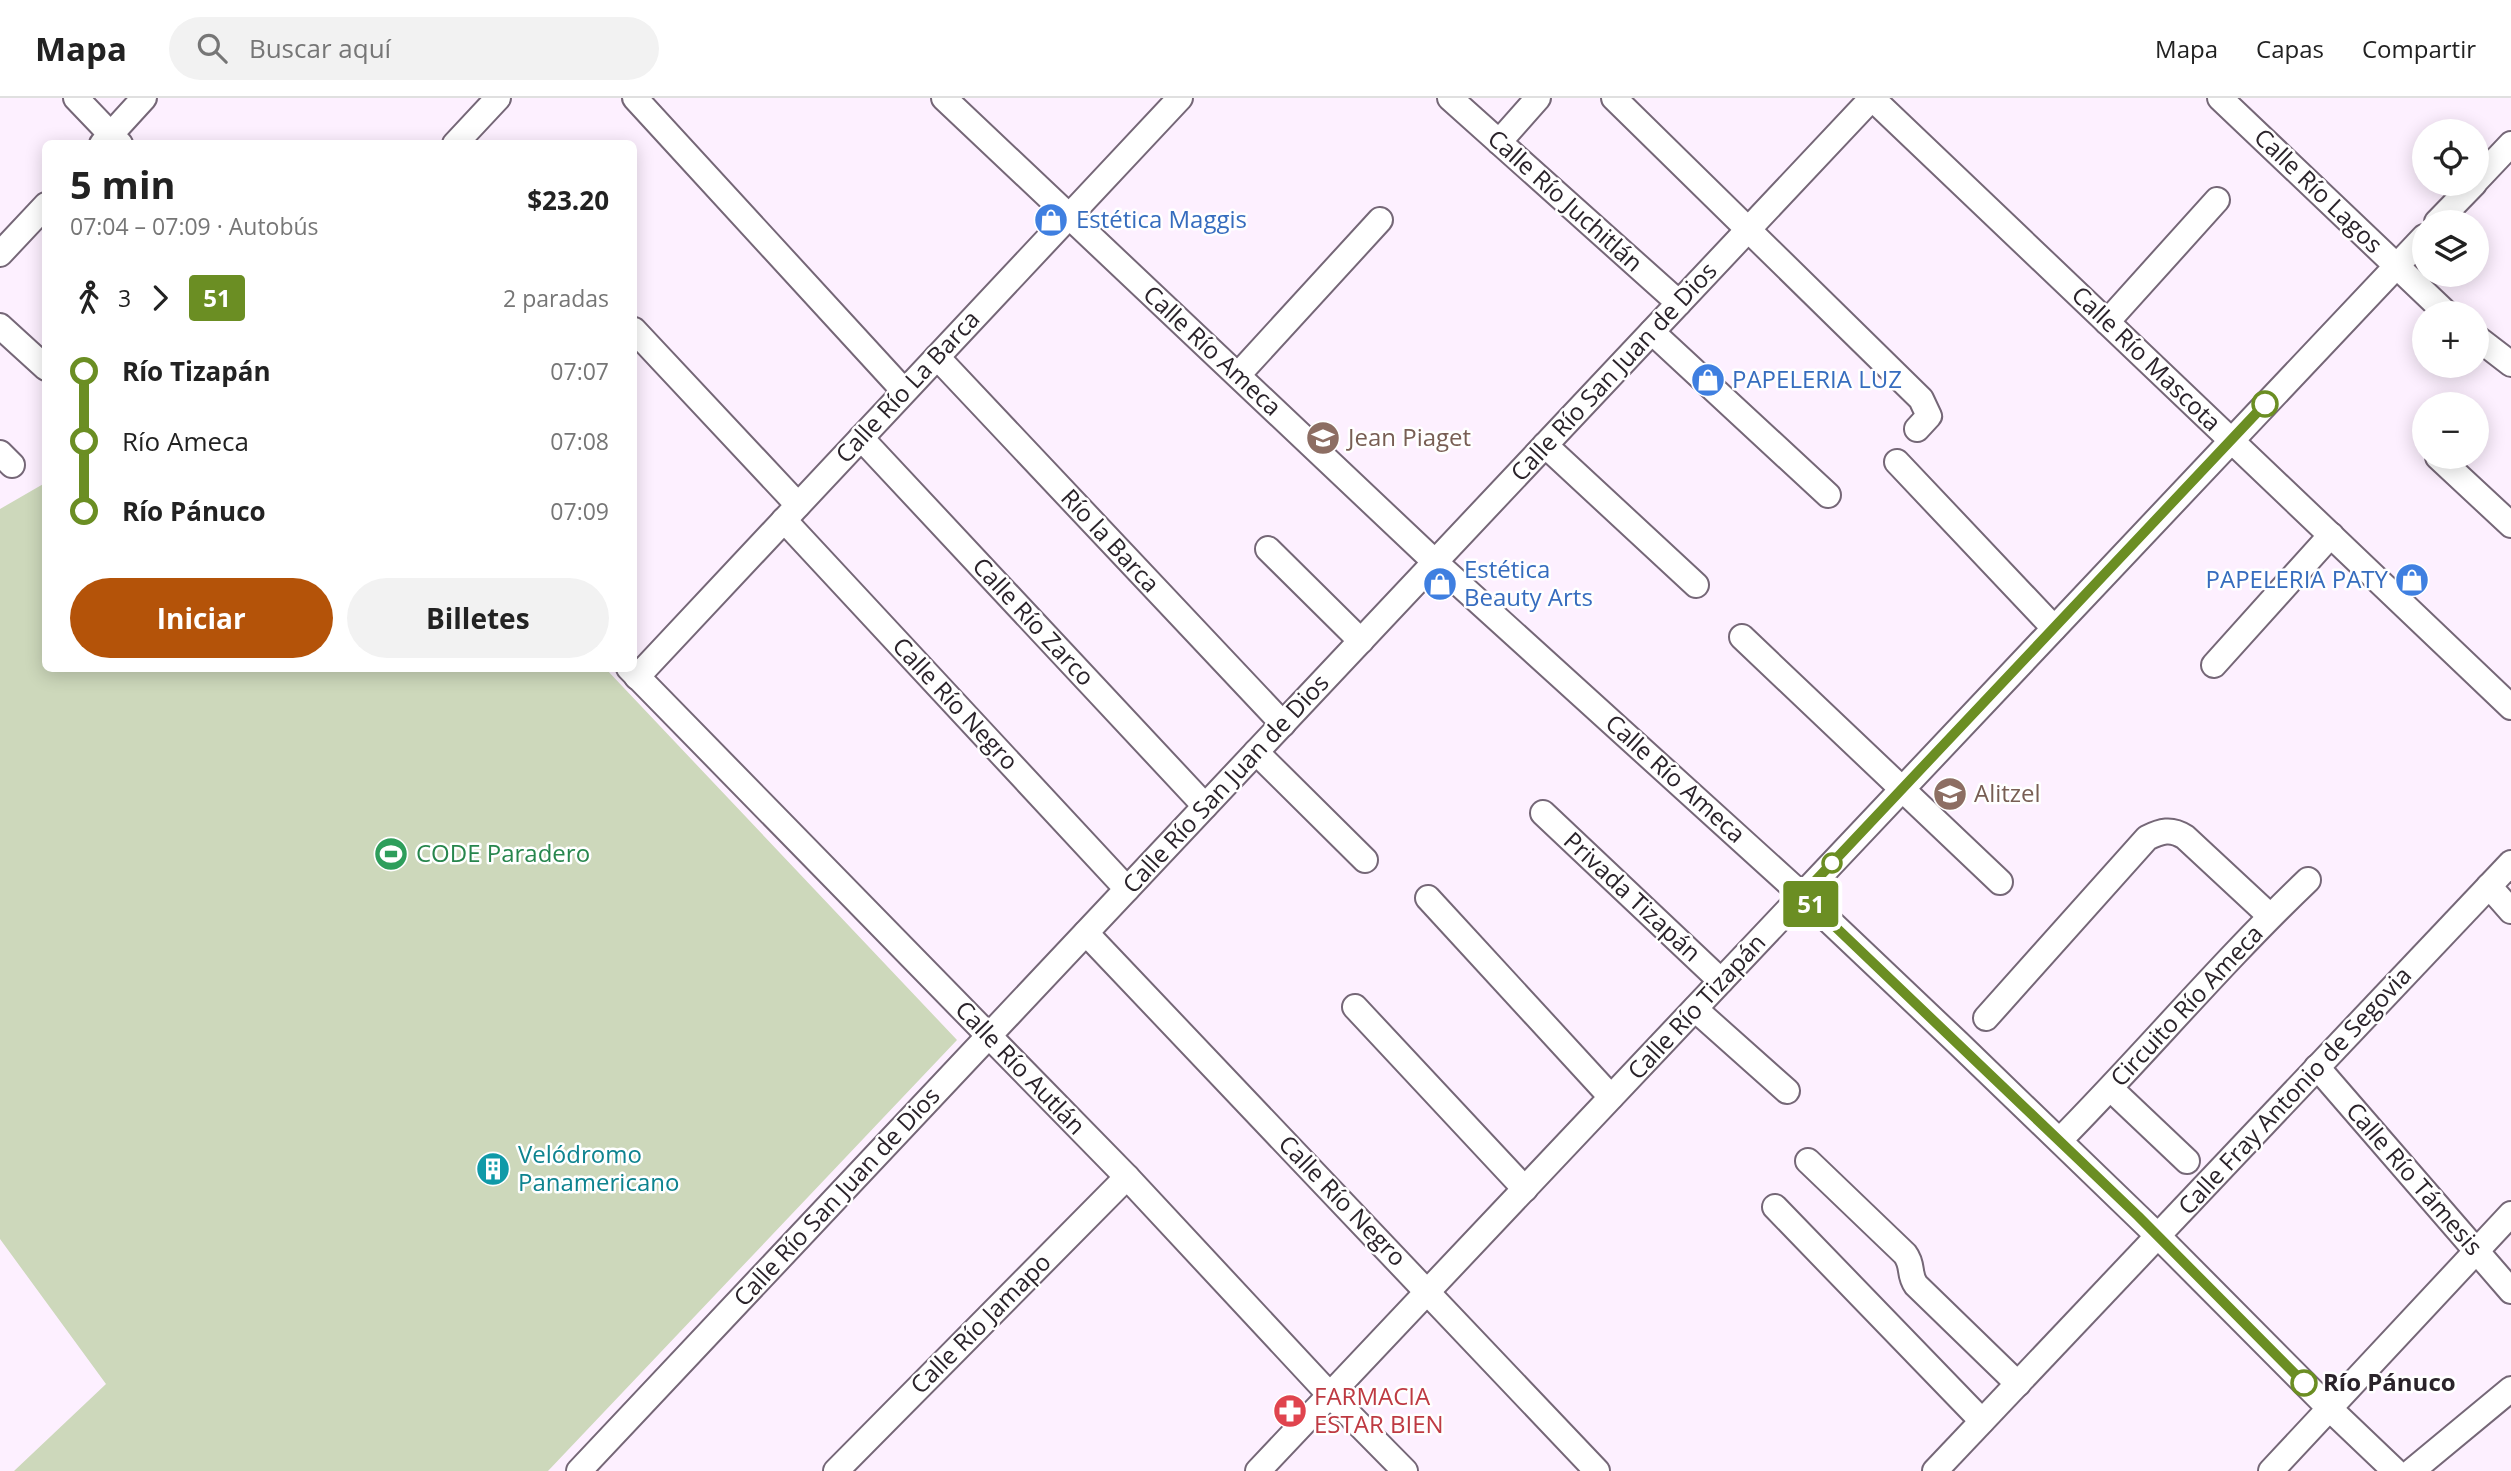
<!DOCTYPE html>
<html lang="es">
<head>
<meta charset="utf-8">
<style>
  body { margin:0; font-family:"Open Sans",sans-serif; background:#f2f2f2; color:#222; height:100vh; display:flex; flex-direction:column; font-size:26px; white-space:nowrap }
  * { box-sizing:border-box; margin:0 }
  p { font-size:23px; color:#767676 }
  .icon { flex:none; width:38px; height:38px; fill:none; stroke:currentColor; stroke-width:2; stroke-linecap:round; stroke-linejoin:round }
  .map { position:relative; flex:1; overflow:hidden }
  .panel { position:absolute; left:42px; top:42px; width:595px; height:532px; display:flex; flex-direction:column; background:#fff; border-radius:10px; box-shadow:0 4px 18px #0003 }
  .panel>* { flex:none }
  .badge { padding:0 14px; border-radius:5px; font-size:24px; line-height:46px }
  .controls { position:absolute; left:2412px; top:21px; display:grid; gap:14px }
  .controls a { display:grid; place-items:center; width:77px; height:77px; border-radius:50%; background:#fff; box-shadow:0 4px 18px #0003; font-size:35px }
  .map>.badge { position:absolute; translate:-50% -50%; box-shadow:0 0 0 4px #fff }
  .legs { display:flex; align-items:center; gap:10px; height:77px; padding:0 28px; font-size:23px }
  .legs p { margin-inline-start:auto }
  .head { display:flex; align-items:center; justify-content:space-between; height:119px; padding:0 28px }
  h1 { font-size:38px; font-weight:700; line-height:52px }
  .button { display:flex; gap:14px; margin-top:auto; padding:14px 28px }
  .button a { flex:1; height:80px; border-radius:42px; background:#b45309; color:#fff; font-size:28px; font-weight:700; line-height:80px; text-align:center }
  .button a+a { background:#f2f2f2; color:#222 }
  ul { padding:0 28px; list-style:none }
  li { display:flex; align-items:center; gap:24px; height:70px; font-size:26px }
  li i { display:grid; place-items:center; width:10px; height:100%; margin:0 9px; background:currentColor }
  li i::after { content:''; width:18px; height:18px; margin:-9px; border:5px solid; border-radius:50%; background:#fff }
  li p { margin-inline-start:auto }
  li:first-child i { background:linear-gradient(#0000 50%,currentColor 0) }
  li:last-child i { background:linear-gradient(currentColor 50%,#0000 0) }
  header { display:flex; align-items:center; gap:42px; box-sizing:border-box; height:98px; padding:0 35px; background:#fff; border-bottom:2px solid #e0e0e0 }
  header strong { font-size:33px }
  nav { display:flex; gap:38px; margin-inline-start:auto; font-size:24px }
  .search { width:490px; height:63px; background:#f2f2f2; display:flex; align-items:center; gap:18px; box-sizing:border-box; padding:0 24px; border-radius:38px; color:#767676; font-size:26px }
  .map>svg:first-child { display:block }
  .pitch { fill:#cdd8bb }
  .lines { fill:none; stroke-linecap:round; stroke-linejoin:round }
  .street-casing { stroke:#756777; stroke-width:28 }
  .street { stroke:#fff; stroke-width:24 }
  .line-1-casing { stroke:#fff; stroke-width:16 }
  .line-1 { stroke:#6b8e23; stroke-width:10 }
  .stop-1-dot { fill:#fff; stroke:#6b8e23; stroke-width:3.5 }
  .labels { text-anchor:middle; stroke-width:5; stroke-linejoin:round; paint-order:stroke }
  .street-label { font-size:24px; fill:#2a232a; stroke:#fff }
  .shop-label { font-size:24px; fill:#366cbe; stroke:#fff; text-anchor:start }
  .education-label { font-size:24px; fill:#785e54; stroke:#fff; text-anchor:start }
  .leisure-label { font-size:24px; fill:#27864d; stroke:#fff; text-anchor:start }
  .culture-label { font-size:24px; fill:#0d838f; stroke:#fff; text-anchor:start }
  .stop-label { font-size:24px; font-weight:bold; fill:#2a232a; stroke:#fff; text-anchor:start }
  .health-label { font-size:24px; fill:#be3a42; stroke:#fff; text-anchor:start }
</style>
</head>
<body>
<header>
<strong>Mapa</strong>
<div class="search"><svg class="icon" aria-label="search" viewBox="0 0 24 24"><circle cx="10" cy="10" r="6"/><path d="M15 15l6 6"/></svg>Buscar aquí</div>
<nav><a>Mapa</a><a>Capas</a><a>Compartir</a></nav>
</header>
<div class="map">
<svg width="2511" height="1373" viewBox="0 0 2511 1373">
  <rect width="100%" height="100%" fill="#fdf0ff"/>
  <!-- pitch -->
  <polygon class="pitch" points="45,385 46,570 606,571 957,942 548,1373 14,1373 106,1286 0,1141 0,411"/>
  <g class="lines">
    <!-- street casing -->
    <g class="street-casing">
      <g id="street">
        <polyline points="76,0 120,46"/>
        <polyline points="635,0 904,293"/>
        <polyline points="944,0 1435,464 1802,797 1958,945 2158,1138 2329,1310 2395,1373"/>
        <polyline points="1450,0 1679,205"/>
        <polyline points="1614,0 1921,301 1929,318 1917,331"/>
        <polyline points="1872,0 2511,609"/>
        <polyline points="2220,0 2446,215"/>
        <polyline points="1499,44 1538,0"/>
        <polyline points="102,46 144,0"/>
        <polyline points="455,46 498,0"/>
        <polyline points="2476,83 2511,46"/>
        <polyline points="2437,124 2474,86"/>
        <polyline points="0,156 46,107"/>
        <polyline points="2107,224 2217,102"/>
        <polyline points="0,228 46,270"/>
        <polyline points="634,232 798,407"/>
        <polyline points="1652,234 1828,397"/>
        <polyline points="2476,239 2511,266"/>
        <polyline points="937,259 1283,626"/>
        <polyline points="1238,277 1380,122"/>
        <polyline points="861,340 1205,708"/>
        <polyline points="1545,347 1696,487"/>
        <polyline points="0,355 12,367"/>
        <polyline points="2438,359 2511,427"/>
        <polyline points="1897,364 2054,530"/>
        <polyline points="784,422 1127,791"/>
        <polyline points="1268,451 1361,543"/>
        <polyline points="1742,539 2000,784"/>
        <polyline points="2214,567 2331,437"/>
        <polyline points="629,570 1127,1079 1330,1297 1405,1373"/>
        <polyline points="637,579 1180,0"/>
        <polyline points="1256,654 1365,762"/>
        <polyline points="1543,715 1721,883"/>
        <polyline points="2489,788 2511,813"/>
        <polyline points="1428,800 1611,999"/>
        <polyline points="1086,835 1597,1373"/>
        <polyline points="1355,909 1525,1091"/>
        <polyline points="1695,911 1787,993"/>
        <path d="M1986 920 2147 740C2161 733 2171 730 2185 739L2270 818"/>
        <polyline points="2317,969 2511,1193"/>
        <polyline points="2111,991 2187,1063"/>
        <path d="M2060 1042C2144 957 2221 865 2308 782"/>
        <path d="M1808 1063 1905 1156C1914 1168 1908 1176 1916 1187L2018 1286"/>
        <polyline points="1775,1109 1982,1323"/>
        <polyline points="579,1373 1872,0"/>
        <polyline points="836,1373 1127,1079"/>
        <polyline points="1258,1373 2424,139"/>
        <polyline points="1935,1373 2511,765"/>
        <polyline points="2271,1373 2511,1116"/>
        <polyline points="2412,1373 2511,1291"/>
      </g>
    </g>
    <!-- street -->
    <use href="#street" class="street"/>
  </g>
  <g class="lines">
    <!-- line-1 casing -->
    <g class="line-1-casing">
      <polyline id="line-1" points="2265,306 1802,797 2138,1118 2304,1285"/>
    </g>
    <!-- line-1 -->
    <use href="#line-1" class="line-1"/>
  </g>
  <!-- icons -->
  <defs>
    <g id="shop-disc" transform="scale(1.75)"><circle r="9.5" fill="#3f7fe0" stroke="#fff"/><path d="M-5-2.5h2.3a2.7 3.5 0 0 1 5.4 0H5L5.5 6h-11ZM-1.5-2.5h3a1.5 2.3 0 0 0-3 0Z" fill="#fff"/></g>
    <g id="school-disc" transform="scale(1.75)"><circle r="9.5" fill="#8d6e63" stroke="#fff"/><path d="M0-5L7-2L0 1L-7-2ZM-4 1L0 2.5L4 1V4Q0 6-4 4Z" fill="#fff"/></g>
    <g id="stadium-disc" transform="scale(1.75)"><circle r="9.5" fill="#2e9e5b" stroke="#fff"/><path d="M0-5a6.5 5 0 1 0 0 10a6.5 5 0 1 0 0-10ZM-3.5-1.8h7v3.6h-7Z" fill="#fff"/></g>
    <g id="building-disc" transform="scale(1.75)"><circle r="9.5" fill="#0f9aa8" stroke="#fff"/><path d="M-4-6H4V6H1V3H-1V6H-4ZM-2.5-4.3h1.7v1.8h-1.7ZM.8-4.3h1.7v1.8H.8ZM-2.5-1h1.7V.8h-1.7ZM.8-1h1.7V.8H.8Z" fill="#fff"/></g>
    <g id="pharmacy-disc" transform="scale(1.75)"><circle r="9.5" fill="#e0444e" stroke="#fff"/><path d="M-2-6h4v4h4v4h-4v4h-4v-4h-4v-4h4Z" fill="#fff"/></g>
  </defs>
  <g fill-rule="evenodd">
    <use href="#shop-disc" x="1051" y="122"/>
    <use href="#shop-disc" x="1708" y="282"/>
    <use href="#school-disc" x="1323" y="340"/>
    <use href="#shop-disc" x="2412" y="482"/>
    <use href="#shop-disc" x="1440" y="486"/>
    <use href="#school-disc" x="1950" y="696"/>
    <use href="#stadium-disc" x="391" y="756"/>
    <use href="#building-disc" x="493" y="1071"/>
    <use href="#pharmacy-disc" x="1290" y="1313"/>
  </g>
  <!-- markers -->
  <g class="stop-1-dot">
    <circle cx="2265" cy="306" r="12"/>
    <circle cx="1832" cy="765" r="9"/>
    <circle cx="2304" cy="1285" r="12"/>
  </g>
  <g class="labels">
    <!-- street labels -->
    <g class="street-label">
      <text transform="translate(2318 93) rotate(44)" y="8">Calle Río Lagos</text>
      <text transform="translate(1565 103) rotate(42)" y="8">Calle Río Juchitlán</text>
      <text transform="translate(1212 253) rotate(43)" y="8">Calle Río Ameca</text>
      <text transform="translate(2146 261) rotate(44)" y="8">Calle Río Mascota</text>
      <text transform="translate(1614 274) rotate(-47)" y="8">Calle Río San Juan de Dios</text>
      <text transform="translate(908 289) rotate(-47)" y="8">Calle Río La Barca</text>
      <text transform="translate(1110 443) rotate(47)" y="8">Río la Barca</text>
      <text transform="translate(1033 524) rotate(47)" y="8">Calle Río Zarco</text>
      <text transform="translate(955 606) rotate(47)" y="8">Calle Río Negro</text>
      <text transform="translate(1675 681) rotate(42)" y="8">Calle Río Ameca</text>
      <text transform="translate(1226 686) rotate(-47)" y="8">Calle Río San Juan de Dios</text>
      <text transform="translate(1632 799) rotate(43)" y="8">Privada Tizapán</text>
      <text transform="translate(2187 908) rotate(-47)" y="8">Circuito Río Ameca</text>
      <text transform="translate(1697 909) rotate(-47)" y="8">Calle Río Tizapán</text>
      <text transform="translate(1020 970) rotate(46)" y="8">Calle Río Autlán</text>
      <text transform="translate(2295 993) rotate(-47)" y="8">Calle Fray Antonio de Segovia</text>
      <text transform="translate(2414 1081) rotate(49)" y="8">Calle Río Támesis</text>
      <text transform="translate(837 1099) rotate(-47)" y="8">Calle Río San Juan de Dios</text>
      <text transform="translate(1342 1103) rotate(46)" y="8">Calle Río Negro</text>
      <text transform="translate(981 1226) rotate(-45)" y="8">Calle Río Jamapo</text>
    </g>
    <!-- shop labels -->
    <g class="shop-label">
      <text x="1076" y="130">Estética Maggis</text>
      <text x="1732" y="290">PAPELERIA LUZ</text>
      <text x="1464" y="480">Estética<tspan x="1464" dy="28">Beauty Arts</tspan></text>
      <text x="2388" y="490" text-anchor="end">PAPELERIA PATY</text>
    </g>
    <!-- education labels -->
    <g class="education-label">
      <text x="1348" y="348">Jean Piaget</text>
      <text x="1974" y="704">Alitzel</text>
    </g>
    <!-- leisure labels -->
    <g class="leisure-label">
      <text x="416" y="764">CODE Paradero</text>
    </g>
    <!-- culture labels -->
    <g class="culture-label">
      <text x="518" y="1065">Velódromo<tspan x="518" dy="28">Panamericano</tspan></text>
    </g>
    <!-- stop labels -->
    <g class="stop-label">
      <text x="2323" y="1293">Río Pánuco</text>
    </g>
    <!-- health labels -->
    <g class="health-label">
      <text x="1314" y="1307">FARMACIA<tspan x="1314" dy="28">ESTAR BIEN</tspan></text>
    </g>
  </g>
</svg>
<div class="controls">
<a><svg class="icon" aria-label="locate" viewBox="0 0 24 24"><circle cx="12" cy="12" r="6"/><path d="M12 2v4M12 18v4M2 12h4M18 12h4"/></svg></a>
<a><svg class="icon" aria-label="layers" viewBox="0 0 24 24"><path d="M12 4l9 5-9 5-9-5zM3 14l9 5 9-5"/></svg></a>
<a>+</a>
<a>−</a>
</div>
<b class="badge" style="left:1811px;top:806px;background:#6b8e23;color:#fff">51</b>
<section class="panel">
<div class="head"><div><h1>5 min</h1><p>07:04 – 07:09 · Autobús</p></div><b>$23.20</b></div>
<div class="legs"><svg class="icon" aria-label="walk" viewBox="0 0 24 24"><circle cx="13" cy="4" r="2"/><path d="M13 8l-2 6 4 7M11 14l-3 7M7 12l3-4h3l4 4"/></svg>3<svg class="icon" aria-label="forward" viewBox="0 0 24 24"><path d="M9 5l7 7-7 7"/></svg><b class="badge" style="background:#6b8e23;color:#fff">51</b><p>2 paradas</p></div>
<ul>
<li><i style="color:#6b8e23"></i><b>Río Tizapán</b><p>07:07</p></li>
<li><i style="color:#6b8e23"></i><span>Río Ameca</span><p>07:08</p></li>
<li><i style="color:#6b8e23"></i><b>Río Pánuco</b><p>07:09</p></li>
</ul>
<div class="button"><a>Iniciar</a><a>Billetes</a></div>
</section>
</div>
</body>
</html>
